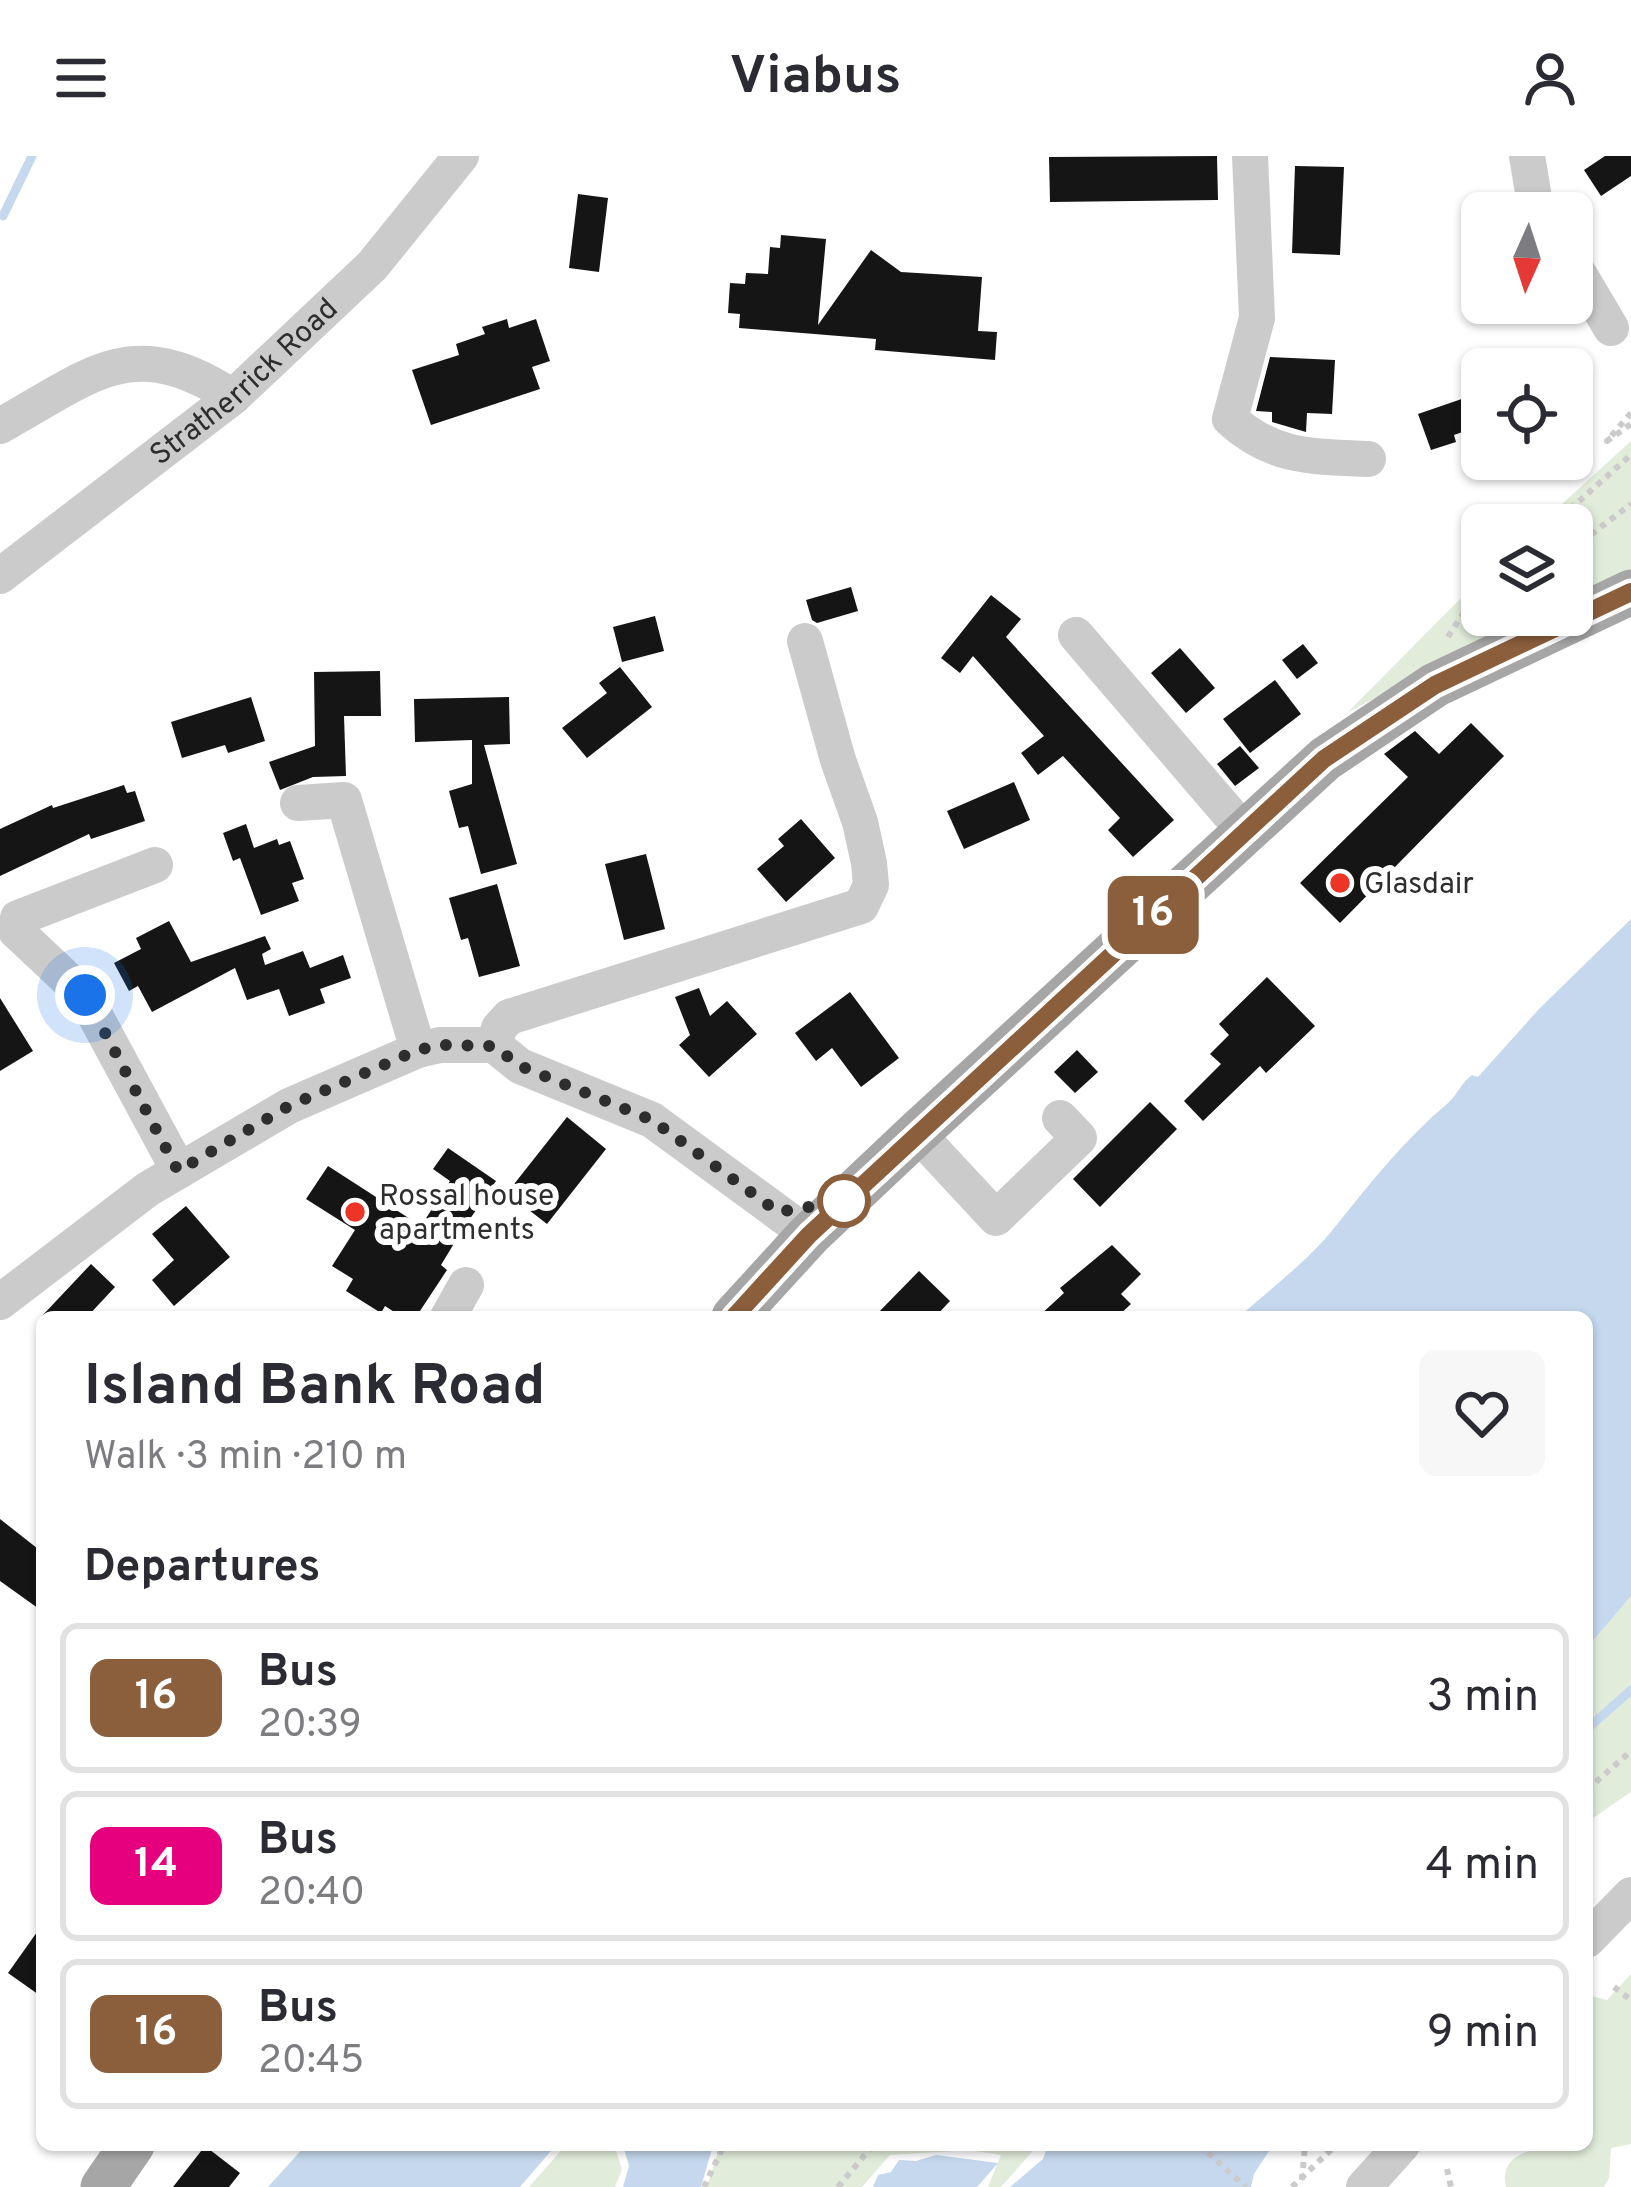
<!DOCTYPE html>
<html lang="en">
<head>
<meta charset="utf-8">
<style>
  body { margin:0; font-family:Overpass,sans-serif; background:#f7f7f7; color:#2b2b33; height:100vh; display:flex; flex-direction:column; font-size:45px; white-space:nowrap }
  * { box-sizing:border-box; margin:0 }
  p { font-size:39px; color:#7c7c81 }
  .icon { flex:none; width:66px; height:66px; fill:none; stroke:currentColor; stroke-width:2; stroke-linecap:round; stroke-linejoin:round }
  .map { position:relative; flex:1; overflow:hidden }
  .side { position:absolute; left:36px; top:1155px; width:1557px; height:840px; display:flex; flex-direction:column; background:#fff; border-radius:18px; box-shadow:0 3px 9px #0004 }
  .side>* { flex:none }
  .badge { padding:0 24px; border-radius:18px; font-size:42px; line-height:78px }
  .needle { width:78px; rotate:183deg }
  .buttons { position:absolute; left:1461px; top:36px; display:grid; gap:24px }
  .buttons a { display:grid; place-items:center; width:132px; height:132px; border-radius:18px; background:#fff; box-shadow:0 3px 9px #0004; font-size:60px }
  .you { position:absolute; width:60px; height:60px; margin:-30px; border:9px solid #fff; border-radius:50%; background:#1a73e8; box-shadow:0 0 0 18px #1a73e833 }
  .map>.badge { position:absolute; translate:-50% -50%; box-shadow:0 0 0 6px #fff }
  h2 { padding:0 48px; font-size:45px; line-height:108px }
  .round { display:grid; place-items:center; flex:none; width:126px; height:126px; border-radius:18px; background:#f7f7f7 }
  .overview { display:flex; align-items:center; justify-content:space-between; height:204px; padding:0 48px }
  h1 { font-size:57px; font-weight:700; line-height:90px }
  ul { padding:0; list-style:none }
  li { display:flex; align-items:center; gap:36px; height:150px; margin:0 24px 18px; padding:0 24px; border:6px solid #e1e1e2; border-radius:18px }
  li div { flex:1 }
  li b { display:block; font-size:45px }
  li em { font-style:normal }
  li .badge { min-width:132px; font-weight:700; text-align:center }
  header { display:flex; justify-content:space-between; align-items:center; height:156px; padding:0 48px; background:#fff; font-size:54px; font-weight:700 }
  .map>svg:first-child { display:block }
  .green { fill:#e1ecda }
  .water { fill:#c5d8ed }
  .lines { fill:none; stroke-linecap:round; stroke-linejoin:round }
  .stream { stroke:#c5d8ed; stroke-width:9 }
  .building { fill:#151515 }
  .path { stroke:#cbcbcb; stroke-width:6; stroke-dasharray:6 6; stroke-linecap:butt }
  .minor { stroke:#cbcbcb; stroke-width:36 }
  .major { stroke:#a6a6a6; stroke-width:45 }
  .line-casing { stroke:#fff; stroke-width:27 }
  .line { stroke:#8b5e3c; stroke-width:18 }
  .walk { stroke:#2e2e2e; stroke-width:12; stroke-dasharray:0 21.6 }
  .poi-dot { fill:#ee3426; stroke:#fff; stroke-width:4.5 }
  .stop-dot { fill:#fff; stroke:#8b5e3c; stroke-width:6 }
  .labels { text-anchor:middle; stroke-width:12; stroke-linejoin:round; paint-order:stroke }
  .street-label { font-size:30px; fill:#2e2e2e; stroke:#fff }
  .poi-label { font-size:30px; fill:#2e2e2e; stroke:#fff; text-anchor:start }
</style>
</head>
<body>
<header><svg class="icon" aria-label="menu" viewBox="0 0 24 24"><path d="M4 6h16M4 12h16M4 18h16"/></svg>Viabus<svg class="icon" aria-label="person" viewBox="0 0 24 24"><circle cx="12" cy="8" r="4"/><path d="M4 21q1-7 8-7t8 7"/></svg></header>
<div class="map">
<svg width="1631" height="2031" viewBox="0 0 1631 2031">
  <rect width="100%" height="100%" fill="#fff"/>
  <!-- green -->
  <g class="green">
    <polygon points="1631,285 1631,413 1572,443 1572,369 1539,369"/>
    <polygon points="1482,421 1482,459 1539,459 1348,556"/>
    <polygon points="1631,1440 1631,1636 1587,1666 1587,1492"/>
    <path d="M1631 1818V1988L1611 1992 1609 2022 1604 2031H1506C1495 1988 1560 1989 1587 1989V1839L1607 1844Z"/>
    <polygon points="566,1989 614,1989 622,2013 615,2031 529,2031"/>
    <polygon points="720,1989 1038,1989 1001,2031 988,2031 1001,1999 969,1994 890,1999 862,2031 707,2031"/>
  </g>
  <!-- water -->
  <g class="water">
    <path d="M1631 763V1440L1587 1492V1161H1239C1271 1132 1308 1105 1335 1071 1370 1027 1405 983 1448 947 1458 938 1461 927 1472 919L1478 921 1539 853Z"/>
    <polygon points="306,1989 556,1989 520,2031 268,2031"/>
    <polygon points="623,1989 713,1989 701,2031 623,2031 629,2010"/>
    <polygon points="1048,1989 1273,1989 1254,2018 1251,2031 1010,2031 1043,2003"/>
    <polygon points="936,1999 998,2007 977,2031 873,2031 878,2019 891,2016 899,2004 916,2005"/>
  </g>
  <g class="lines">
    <!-- stream -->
    <g class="stream">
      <polyline points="3,60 32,0"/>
      <polyline points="1587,1573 1631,1534"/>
    </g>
  </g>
  <!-- building -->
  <g class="building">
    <polygon points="1217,0 1218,44 1050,46 1049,1"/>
    <polygon points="1605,0 1631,0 1631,20 1601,40 1584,14"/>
    <polygon points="1295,10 1344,11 1340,99 1292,97"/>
    <polygon points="578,38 608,42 599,116 569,112"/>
    <polygon points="781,79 826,83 818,169 871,94 901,116 982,121 978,175 997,176 995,204 875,194 876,183 739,172 740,158 728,157 730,127 745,128 746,117 768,118 770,91 780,92"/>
    <polygon points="507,163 509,172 536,163 550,205 532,211 540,233 431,269 412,214 459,199 456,188 485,178 482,171"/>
    <polygon points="1270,201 1335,204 1332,258 1307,257 1306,276 1272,266 1272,256 1256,255"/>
    <polygon points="1482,236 1482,269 1454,279 1456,286 1431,294 1418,258"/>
    <polygon points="851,431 858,455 817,467 812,464 806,444"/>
    <polygon points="991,439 1021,463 1006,481 1174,664 1133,701 1108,674 1120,662 1063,600 1038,619 1021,597 1044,580 973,500 960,517 941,502"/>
    <polygon points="655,460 664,495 622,506 613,471"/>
    <polygon points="1303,488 1318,507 1297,523 1282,504"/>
    <polygon points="1180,492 1215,532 1186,557 1151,517"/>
    <polygon points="620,511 652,551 587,602 562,572 607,537 599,527"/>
    <polygon points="380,515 381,560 344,560 346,620 313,621 280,634 269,606 315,590 314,516"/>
    <polygon points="1275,524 1301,558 1250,597 1223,563"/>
    <polygon points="251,541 265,585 228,597 225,589 182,602 171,566"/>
    <polygon points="509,541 510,588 484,589 517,708 481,718 468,670 459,672 449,635 472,628 472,584 415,586 414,543"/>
    <polygon points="1471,567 1504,600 1340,767 1300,727 1408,621 1384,598 1415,575 1439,598"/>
    <polygon points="1240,590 1259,612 1235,630 1217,608"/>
    <polygon points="1014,626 1030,664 964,693 947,655"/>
    <polygon points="124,629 127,637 135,635 145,665 91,683 89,678 0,720 0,673 52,649 53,652"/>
    <polygon points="801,663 835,702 786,746 757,713 784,690 778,683"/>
    <polygon points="246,668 254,692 277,683 279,689 290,685 304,723 292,727 299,745 261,759 240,702 233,705 223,677"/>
    <polygon points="646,698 665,773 624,784 605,708"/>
    <polygon points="497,728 520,810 479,821 468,782 461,784 449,742"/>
    <polygon points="169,765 191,806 265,780 271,793 262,798 265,809 303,795 310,812 343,799 351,822 320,833 325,847 289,860 279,833 247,844 235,812 152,856 138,830 129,835 114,807 141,793 136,782"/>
    <polygon points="1267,821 1315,870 1266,917 1260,910 1203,965 1184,945 1221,908 1210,898 1229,879 1219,868"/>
    <polygon points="699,832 710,860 727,845 757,878 709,921 679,889 690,879 675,841"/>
    <polygon points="850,836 899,902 861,931 832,892 816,905 795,877"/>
    <polygon points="0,842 33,895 0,915"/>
    <polygon points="1077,894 1098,916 1075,937 1054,916"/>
    <polygon points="1150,946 1177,973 1100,1051 1073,1023"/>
    <polygon points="567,961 606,993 547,1068 507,1037"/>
    <polygon points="448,992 496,1025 461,1076 441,1109 447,1114 416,1161 402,1161 385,1150 381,1157 346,1135 353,1123 332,1110 355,1074 306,1043 328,1010 421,1070 450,1025 433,1013"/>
    <polygon points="186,1050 230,1101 174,1150 152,1124 174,1104 152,1078"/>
    <polygon points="1112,1089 1141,1118 1121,1138 1131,1148 1117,1161 1038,1161 1064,1137 1060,1132"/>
    <polygon points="91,1108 115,1131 87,1161 41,1161"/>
    <polygon points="919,1115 950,1145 935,1161 874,1161"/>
    <polygon points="0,1363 42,1396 42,1455 0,1425"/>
    <polygon points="42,1769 42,1841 8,1817"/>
    <polygon points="205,1990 240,2017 229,2031 173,2031"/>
  </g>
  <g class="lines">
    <!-- path -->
    <g class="path">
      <polyline points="1631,257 1607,285 1631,268"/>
      <polyline points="1552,369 1631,299"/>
      <polyline points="1572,393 1631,348"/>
      <polyline points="1448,481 1471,445 1482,435"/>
      <polyline points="1587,1634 1631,1595"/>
      <polyline points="1614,1831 1631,1844"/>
      <polyline points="1199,1989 1246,2031"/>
      <polyline points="1447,2013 1451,2031"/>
      <polyline points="1302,2024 1305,1989"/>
      <polyline points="704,2031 724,1989"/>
      <polyline points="838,2031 873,1989"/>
      <polyline points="1292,2031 1336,1989"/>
    </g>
    <!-- minor -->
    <g class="minor">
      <path d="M1250 0 1257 162 1230 263C1274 303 1312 300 1368 303"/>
      <polyline points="1527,0 1534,42 1543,57"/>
      <polyline points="1572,106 1611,172"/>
      <path d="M0 270C92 219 132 175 233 241"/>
      <path id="s1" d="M0 420 233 241 372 110 461 0"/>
      <polyline points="1076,479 1244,675"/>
      <polyline points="298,647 344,644 418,894"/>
      <polyline points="155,709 18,762 16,775 84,839 179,1015"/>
      <polyline points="494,889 499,872 509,861 861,750 871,729 869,707 860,666 838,604 805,485"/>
      <polyline points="917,977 996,1062 1079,982 1060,962"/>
      <polyline points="0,1146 148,1033 289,950 418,894 440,889 494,889 520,910 652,964 809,1079"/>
      <polyline points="448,1161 466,1129"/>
      <polyline points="1587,1784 1631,1739"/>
      <polyline points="1364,2031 1402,1989"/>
    </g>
    <!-- major -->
    <g class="major">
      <polyline points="734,1161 809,1079 917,977 1325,603 1435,529 1631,436"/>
      <polyline points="103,2031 132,1989"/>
    </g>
  </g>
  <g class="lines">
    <!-- line casing -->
    <g class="line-casing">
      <polyline id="line" points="734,1161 809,1079 1324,603 1435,529 1631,436"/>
    </g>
    <!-- line -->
    <use href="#line" class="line"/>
    <!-- walk -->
    <polyline class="walk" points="85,839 178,1015 289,950 418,894 440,889 494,890 520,910 652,964 778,1056 844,1045"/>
  </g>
  <!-- markers -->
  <g class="poi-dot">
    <circle cx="1340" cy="727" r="12"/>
    <circle cx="355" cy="1056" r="12"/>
  </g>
  <circle class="stop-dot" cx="844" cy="1045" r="24"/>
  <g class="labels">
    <!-- street labels -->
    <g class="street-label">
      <text dy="10" stroke="none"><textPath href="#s1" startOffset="312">Stratherrick Road</textPath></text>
    </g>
    <!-- poi labels -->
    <g class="poi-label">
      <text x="1364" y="737">Glasdair</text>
      <text x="379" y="1049">Rossal house<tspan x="379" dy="34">apartments</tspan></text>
    </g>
  </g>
</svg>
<div class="buttons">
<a><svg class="needle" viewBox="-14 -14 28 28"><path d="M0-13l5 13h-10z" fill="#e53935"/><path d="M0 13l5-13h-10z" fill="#7c7c81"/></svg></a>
<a><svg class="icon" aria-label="locate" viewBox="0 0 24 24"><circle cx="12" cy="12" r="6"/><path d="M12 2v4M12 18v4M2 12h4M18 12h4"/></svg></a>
<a><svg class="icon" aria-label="layers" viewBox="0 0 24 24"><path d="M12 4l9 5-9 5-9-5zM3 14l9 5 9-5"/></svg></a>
</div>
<div class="you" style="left:85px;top:839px"></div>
<b class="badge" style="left:1153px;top:759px;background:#8b5e3c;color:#fff">16</b>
<section class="side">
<div class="overview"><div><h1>Island Bank Road</h1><p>Walk · 3 min · 210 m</p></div><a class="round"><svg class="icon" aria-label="heart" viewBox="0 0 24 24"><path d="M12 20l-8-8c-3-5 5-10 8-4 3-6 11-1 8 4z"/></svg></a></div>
<h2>Departures</h2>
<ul>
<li><span class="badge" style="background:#8b5e3c;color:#fff">16</span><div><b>Bus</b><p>20:39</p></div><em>3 min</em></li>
<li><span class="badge" style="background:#e6007e;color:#fff">14</span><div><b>Bus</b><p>20:40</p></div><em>4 min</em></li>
<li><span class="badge" style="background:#8b5e3c;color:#fff">16</span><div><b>Bus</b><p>20:45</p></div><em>9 min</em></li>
</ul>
</section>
</div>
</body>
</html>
